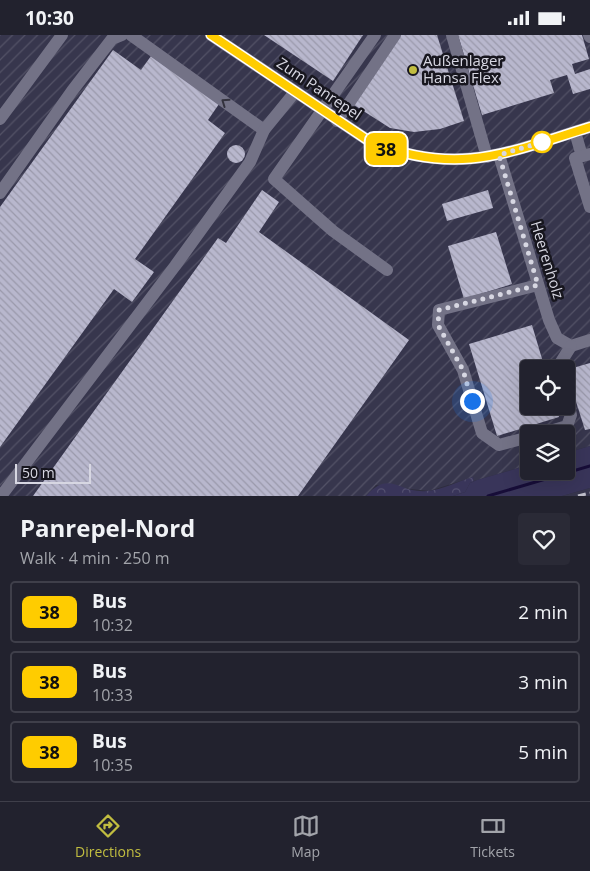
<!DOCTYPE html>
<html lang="en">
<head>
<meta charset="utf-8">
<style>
  body { margin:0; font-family:"Open Sans",sans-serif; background:#2a2a36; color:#f1f3f6; height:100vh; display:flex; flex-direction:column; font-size:19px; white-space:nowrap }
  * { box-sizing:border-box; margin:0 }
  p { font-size:16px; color:#a2a4aa }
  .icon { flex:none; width:28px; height:28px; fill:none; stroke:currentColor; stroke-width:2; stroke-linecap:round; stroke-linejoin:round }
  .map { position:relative; height:461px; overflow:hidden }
  .panel { display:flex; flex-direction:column; background:#22222e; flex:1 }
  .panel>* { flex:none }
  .badge { padding:0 10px; border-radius:8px; font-size:18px; line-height:32px }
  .tools { position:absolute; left:520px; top:325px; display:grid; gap:10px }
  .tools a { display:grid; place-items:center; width:55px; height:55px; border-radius:5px; background:#22222e; box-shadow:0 5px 20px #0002,0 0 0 1px #3f3f4a; font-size:25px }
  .scale { position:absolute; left:15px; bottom:12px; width:76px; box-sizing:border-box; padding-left:5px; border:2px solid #d7d7e2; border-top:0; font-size:14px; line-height:18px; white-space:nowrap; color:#d7d7e2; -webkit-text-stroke:4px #17161e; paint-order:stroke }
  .you { position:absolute; width:25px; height:25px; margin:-12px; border:4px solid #fff; border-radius:50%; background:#1a73e8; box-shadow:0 0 0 8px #1a73e833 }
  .map>.badge { position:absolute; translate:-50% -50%; box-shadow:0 0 0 2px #fff }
  .round { display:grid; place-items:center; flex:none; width:52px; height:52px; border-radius:5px; background:#2a2a36 }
  .overview { display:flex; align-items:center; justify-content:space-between; height:85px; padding:0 20px }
  h1 { font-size:24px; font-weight:700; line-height:38px }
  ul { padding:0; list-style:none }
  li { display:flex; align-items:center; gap:15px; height:62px; margin:0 10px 8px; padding:0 10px; border:2px solid #3f3f4a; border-radius:5px }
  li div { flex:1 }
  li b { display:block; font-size:19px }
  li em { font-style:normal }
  li .badge { min-width:55px; font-weight:700; text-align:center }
  .status { display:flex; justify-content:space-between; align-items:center; height:35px; padding:0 25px; background:#22222e; direction:ltr }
  .status svg { height:14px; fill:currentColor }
  .tab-bar { display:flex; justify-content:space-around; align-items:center; height:70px; border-top:1px solid #3f3f4a; background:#22222e; font-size:14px; color:#a2a4aa }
  .tab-bar a { display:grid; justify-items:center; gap:2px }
  .tab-bar .on { color:#c1bd40 }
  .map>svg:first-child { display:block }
  .built { fill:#37364d }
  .industrial { fill:url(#industrial-furrows); fill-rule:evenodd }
  .grass { fill:#39355a }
  .forest { fill:url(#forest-crowns) }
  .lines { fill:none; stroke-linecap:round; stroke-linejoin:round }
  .stream { stroke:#170d38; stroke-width:3 }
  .building { fill:url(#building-back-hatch) }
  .minor { stroke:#737286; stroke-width:12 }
  .rail { stroke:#bebec9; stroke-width:3; stroke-dasharray:8 4; stroke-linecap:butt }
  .oneway { stroke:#33323d }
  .line-casing { stroke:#fff; stroke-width:11 }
  .line { stroke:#fc0; stroke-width:8 }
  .walk { stroke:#d7d7e2; stroke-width:5; stroke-dasharray:0 9 }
  .poi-dot { fill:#c1bd40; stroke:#17161e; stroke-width:2 }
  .stop-dot { fill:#fff; stroke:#fc0; stroke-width:2.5 }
  .labels { text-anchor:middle; stroke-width:5; stroke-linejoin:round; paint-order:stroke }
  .poi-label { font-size:15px; fill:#d7d7e2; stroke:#17161e; text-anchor:start }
  .street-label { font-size:15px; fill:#d7d7e2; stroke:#17161e }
</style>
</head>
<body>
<div class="status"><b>10:30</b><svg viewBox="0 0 49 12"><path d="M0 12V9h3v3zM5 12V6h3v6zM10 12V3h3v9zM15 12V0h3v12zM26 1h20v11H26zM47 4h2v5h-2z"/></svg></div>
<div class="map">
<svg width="590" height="461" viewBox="0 0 590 461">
  <defs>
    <pattern id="industrial-furrows" width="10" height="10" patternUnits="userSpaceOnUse" patternTransform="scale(1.25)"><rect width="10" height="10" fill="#37364d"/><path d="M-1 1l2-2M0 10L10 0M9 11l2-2" fill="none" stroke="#535266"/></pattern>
    <pattern id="forest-crowns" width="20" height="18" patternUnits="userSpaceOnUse" patternTransform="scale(1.25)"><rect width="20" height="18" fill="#39355a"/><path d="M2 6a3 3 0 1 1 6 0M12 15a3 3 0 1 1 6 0" fill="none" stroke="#555271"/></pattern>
    <pattern id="building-back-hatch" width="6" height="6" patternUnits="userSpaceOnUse" patternTransform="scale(1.25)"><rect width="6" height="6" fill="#b8b7cd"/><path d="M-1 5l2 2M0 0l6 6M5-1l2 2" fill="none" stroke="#9a99ab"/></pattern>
  </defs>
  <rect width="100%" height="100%" fill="#2e2d3e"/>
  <!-- built -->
  <polygon class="built" points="590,453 590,461 562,461"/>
  <!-- industrial -->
  <path class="industrial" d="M0 0H590V411L566 418V399H529V430L474 446 473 442 429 456 376 450 366 461H0ZM529 334H566V371H529Z"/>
  <!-- grass -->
  <polygon class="grass" points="590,411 590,453 562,461 453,461 465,457 470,448 477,445 529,430 529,436 566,436 566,418"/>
  <!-- forest -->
  <path class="forest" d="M473 442 474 446 470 448 465 457 453 461H366C390 434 399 459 427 456 442 455 458 446 473 442Z"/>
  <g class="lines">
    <!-- stream -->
    <polyline class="stream" points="488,461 590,431"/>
  </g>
  <!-- building -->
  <g class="building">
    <polygon points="264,0 363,0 333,46"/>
    <polygon points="401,0 437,0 464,86 440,94 414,97 390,93 354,70"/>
    <polygon points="458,0 582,0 589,24 572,29 575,39 590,34 590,54 573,59 567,40 550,45 554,58 482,80"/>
    <polygon points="113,15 141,35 151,21 219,69 208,85 225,98 135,224 154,237 132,267 114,254 0,412 0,172"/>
    <circle cx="236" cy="119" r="9"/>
    <polygon points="262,155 279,167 259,197 409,305 298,461 33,461 218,203 226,208"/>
    <polygon points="488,155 493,173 447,186 442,169"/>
    <polygon points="496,197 512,249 464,264 448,211"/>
    <polygon points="532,290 545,334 529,334 529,371 556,371 559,382 497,401 469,309"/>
    <polygon points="590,328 590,394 585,395 566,335"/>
  </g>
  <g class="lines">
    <!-- minor -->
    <g class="minor">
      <polyline points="131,0 264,95"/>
      <path d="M211 0 372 108C460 141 505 118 590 92"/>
      <polyline points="375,0 274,144 333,196 387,235"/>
      <polyline points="452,0 487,122"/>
      <polyline points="589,0 590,2"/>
      <polyline points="0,84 62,0"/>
      <polyline points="337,86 395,0"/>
      <polyline points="575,97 582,121"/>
      <polyline points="590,119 575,123 590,172"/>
      <polyline points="499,120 549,285 557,303 571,311 590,305"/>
      <polyline points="0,158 72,56 112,4 122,0"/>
      <polyline points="561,334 561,327 571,311"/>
      <polyline points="540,399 567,391 571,380 566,358"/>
      <polyline points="529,402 499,410 482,398 463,335 438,290 439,275 538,250"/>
      <polyline points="1,461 175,231 250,127 264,95 295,57"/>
    </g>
    <!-- rail -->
    <polyline class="rail" points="578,461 590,458"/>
  </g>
  <!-- one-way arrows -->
  <defs><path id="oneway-chevron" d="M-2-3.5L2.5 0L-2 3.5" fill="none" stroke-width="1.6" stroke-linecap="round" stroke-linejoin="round" transform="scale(1.25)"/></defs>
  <use class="oneway" href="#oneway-chevron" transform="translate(225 67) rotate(-145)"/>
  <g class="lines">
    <!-- line casing -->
    <g class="line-casing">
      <path id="line" d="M211 0 372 108C460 141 506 118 590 92"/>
    </g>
    <!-- line -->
    <use href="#line" class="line"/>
    <!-- walk -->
    <polyline class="walk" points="472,366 463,335 438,290 439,275 538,250 499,120 542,107"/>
  </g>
  <!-- markers -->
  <circle class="poi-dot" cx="413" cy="35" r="5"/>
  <circle class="stop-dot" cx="542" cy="107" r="10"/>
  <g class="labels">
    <!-- poi labels -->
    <g class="poi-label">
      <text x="423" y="31">Außenlager<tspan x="423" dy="17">Hansa Flex</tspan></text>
    </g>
    <!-- street labels -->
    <g class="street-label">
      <text transform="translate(319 54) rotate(34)" y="5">Zum Panrepel</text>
      <text transform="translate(547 225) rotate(73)" y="5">Heerenholz</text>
    </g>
  </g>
</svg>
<div class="tools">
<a><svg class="icon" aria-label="locate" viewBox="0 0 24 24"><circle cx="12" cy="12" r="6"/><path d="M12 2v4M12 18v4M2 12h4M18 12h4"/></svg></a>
<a><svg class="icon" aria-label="layers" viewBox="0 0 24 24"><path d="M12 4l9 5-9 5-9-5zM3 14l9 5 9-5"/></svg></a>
</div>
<div class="scale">50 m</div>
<div class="you" style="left:472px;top:366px"></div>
<b class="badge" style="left:386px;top:114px;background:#fc0;color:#111">38</b>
</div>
<section class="panel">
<div class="overview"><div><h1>Panrepel-Nord</h1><p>Walk · 4 min · 250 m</p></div><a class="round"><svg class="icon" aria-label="heart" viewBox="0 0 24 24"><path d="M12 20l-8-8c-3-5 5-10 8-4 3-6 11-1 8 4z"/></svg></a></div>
<ul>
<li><span class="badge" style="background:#fc0;color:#111">38</span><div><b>Bus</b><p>10:32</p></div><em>2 min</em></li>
<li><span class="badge" style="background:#fc0;color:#111">38</span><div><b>Bus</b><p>10:33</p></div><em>3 min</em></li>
<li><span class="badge" style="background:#fc0;color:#111">38</span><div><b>Bus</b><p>10:35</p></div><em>5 min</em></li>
</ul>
</section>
<nav class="tab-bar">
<a class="on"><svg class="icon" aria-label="directions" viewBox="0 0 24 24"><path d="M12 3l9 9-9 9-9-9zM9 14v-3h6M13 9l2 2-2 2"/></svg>Directions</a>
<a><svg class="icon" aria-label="map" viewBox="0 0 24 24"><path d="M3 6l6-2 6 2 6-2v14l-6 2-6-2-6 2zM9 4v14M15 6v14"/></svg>Map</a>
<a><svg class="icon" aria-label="tickets" viewBox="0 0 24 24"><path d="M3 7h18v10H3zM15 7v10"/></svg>Tickets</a>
</nav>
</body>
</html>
